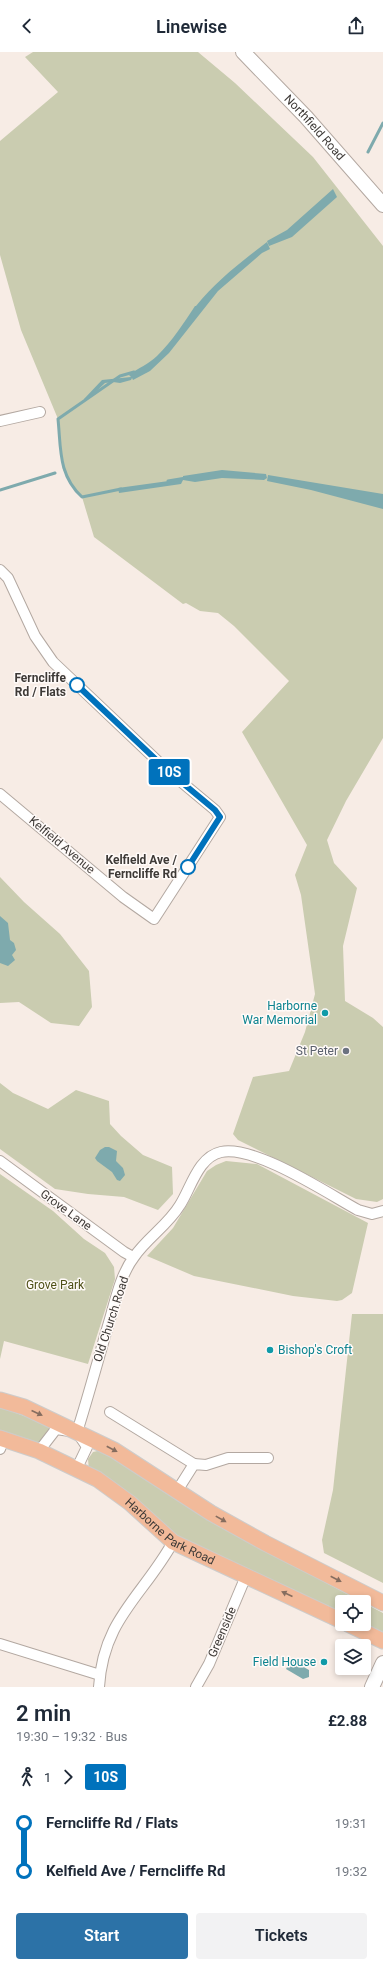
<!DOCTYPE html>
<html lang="en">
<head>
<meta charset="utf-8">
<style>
  body { margin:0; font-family:Roboto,sans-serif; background:#f2f2f3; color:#1f2937; height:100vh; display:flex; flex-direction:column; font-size:15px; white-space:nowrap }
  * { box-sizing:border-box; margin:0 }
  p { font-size:13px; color:#747a83 }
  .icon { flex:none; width:22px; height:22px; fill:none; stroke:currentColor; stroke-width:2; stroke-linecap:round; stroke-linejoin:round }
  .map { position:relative; height:1635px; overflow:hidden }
  .sheet { display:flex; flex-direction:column; background:#fff; flex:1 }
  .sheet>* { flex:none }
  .badge { padding:0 8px; border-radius:3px; font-size:14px; line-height:26px }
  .fabs { position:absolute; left:335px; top:1543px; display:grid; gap:8px }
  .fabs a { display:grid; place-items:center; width:36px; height:36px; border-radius:4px; background:#fff; box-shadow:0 2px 6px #0003; font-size:20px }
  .map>.badge { position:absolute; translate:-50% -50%; box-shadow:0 0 0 2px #fff }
  .legs { display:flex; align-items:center; gap:6px; height:44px; padding:0 16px; font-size:13px }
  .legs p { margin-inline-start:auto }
  .headline { display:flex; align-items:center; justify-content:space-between; height:68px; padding:0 16px }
  h1 { font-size:22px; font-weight:600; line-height:30px }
  .cta { display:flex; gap:8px; margin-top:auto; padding:8px 16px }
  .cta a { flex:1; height:46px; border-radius:4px; background:#2c72a7; color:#fff; font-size:16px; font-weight:600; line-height:46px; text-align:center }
  .cta a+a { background:#f2f2f3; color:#1f2937 }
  ul { padding:0 16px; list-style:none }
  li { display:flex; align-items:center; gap:14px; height:48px; font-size:15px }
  li i { display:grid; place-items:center; width:6px; height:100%; margin:0 5px; background:currentColor }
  li i::after { content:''; width:10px; height:10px; margin:-5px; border:3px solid; border-radius:50%; background:#fff }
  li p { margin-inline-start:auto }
  li:first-child i { background:linear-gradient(#0000 50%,currentColor 0) }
  li:last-child i { background:linear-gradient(currentColor 50%,#0000 0) }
  header { display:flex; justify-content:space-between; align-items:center; height:52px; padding:0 16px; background:#fff; font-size:18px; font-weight:600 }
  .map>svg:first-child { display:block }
  .green { fill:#caccb0 }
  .water { fill:#7eaaad }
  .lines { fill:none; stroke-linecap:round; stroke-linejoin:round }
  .stream { stroke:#7eaaad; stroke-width:3 }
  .street-casing { stroke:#b3a8a1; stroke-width:12 }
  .secondary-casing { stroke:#b3a8a1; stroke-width:16 }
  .primary-casing { stroke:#cdcccb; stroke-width:17 }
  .street { stroke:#fff; stroke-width:10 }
  .secondary { stroke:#fff; stroke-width:14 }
  .primary { stroke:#f2ba9a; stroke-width:15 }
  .oneway { fill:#866d5f }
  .line-1-casing { stroke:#fff; stroke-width:9 }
  .line-1 { stroke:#0072bc; stroke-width:6 }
  .stop-1-dot { fill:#fff; stroke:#0072bc; stroke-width:2 }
  .culture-dot { fill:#0f9aa8; stroke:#fffaf8; stroke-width:1.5 }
  .worship-dot { fill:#6b7280; stroke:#fffaf8; stroke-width:1.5 }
  .labels { text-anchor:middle; stroke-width:3; stroke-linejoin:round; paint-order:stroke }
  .street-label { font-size:12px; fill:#3e3a37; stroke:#fffaf8 }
  .stop-label { font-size:12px; font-weight:bold; fill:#3e3a37; stroke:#fffaf8; text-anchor:end }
  .culture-label { font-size:12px; fill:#0d838f; stroke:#fffaf8; text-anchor:end }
  .worship-label { font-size:12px; fill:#5b616d; stroke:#fffaf8; text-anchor:end }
  .park-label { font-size:12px; fill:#4f5017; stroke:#fffaf8 }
</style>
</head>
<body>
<header><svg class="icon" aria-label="back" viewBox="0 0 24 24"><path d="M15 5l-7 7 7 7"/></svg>Linewise<svg class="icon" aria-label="share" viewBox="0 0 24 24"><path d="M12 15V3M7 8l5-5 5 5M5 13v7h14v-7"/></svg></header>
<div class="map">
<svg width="383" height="1635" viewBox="0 0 383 1635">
  <rect width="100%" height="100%" fill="#f7ece5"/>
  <!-- green -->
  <g class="green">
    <polygon points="33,0 198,0 235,31 313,105 383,194 383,686 346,749 327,788 334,811 357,836 343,894 345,949 373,966 383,975 383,1147 377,1150 356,1147 238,1088 233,1082 253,1025 289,1019 305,980 315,942 301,843 295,823 307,793 242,680 289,629 234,574 218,561 200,559 186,551 183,552 94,485 82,445 77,440 63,418 58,367 21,278 0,203 0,89 58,40 25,5"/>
    <polygon points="0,825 24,850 60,882 89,919 92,955 79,974 51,971 19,950 0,951"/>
    <polygon points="0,1031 13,1041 48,1057 76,1038 109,1049 110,1072 121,1084 143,1103 172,1115 173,1142 158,1158 124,1145 88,1142 55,1137 0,1097"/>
    <polygon points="226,1109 257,1112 368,1171 352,1241 342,1248 337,1249 293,1244 194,1224 147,1204 173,1176 207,1119 216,1113"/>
    <polygon points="0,1122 53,1159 84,1187 105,1201 114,1215 115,1227 88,1312 4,1289 0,1307"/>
    <polygon points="352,1262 383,1262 383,1531 324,1501 322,1488 333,1438"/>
    <polygon points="0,1355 51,1374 37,1393 0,1381"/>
    <polygon points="102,1398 218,1473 362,1550 342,1550 342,1564 179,1489 89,1418 88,1407 93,1400"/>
    <polygon points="364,1551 383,1561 383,1584 364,1572"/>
  </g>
  <!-- water -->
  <g class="water">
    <polygon points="333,137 337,145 292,185 269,194 267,189 287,178"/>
    <path d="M267 190 270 197 262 201 218 239 169 301 150 319 133 328 132 326 131 328 120 331 113 330 105 331 86 349 84 347 102 328 131 325 129 323C138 316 149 312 157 304 173 288 183 272 195 254H196C216 229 242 209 267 190Z"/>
    <polygon points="222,418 266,422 267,426 264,428 222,426 195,430 183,428 181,432 119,441 118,436 183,427 183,424"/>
    <polygon points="268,423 383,442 383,457 311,438 267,429"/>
    <polygon points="0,864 8,871 10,888 14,891 16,898 12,903 15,908 8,914 0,911"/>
    <polygon points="105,1095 109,1095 117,1099 116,1109 123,1116 125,1123 120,1129 117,1128 112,1120 97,1109 95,1106 100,1098"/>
    <polygon points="291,1608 309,1618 309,1625 303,1627 286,1617"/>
  </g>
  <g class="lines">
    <!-- stream -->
    <g class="stream">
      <polyline points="368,100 383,71"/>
      <polyline points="168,429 186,426"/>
      <path d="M121 437 82 445C58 423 61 396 58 367L120 324 134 320"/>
      <polyline points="0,438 55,421"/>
    </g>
    <!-- street casing -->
    <g class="street-casing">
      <g id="street">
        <polyline points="0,369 40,360"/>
        <polyline points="0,518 8,526 35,584 53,610 167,718 215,758 220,765 154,867 123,845 0,742"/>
        <polyline points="0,1109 124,1200 133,1205"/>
        <polyline points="110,1360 194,1412"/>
        <path d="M77 1380C89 1342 99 1304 110 1267 116 1246 121 1222 134 1205 147 1186 168 1173 180 1153 191 1136 198 1105 221 1100 255 1093 327 1141 358 1158L372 1162 383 1159"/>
        <polyline points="0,1397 4,1387"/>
        <polyline points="39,1399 56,1377 77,1380 87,1395 77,1416"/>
        <polyline points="177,1439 194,1412 206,1413 228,1406 268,1406"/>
        <polyline points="0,1592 100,1623"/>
        <path d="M99 1635C103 1567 143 1544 173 1490"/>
        <polyline points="196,1635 209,1612 246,1524"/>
      </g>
    </g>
    <!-- secondary casing -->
    <g class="secondary-casing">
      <g id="secondary">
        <path id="s1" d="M243 0 306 65 383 153"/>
        <polyline points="372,1635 383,1611"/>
      </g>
    </g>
    <!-- primary casing -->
    <g class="primary-casing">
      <g id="primary">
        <polyline points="0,1348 24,1355 114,1398 211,1461 265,1491 383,1551"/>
        <path id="s2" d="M0 1386 39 1399 97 1427 130 1451 173 1490 342 1569"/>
        <polyline points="348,1572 383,1589"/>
      </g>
    </g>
    <!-- street -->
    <use href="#street" class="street"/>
    <!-- secondary -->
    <use href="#secondary" class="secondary"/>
    <!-- primary -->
    <use href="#primary" class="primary"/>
  </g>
  <!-- one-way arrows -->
  <defs><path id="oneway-solid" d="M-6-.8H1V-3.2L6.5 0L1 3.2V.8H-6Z"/></defs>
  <g class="oneway">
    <use href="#oneway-solid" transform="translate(37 1361) rotate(25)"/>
    <use href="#oneway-solid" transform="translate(112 1397) rotate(28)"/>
    <use href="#oneway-solid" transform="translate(221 1467) rotate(29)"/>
    <use href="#oneway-solid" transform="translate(336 1527) rotate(27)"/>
    <use href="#oneway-solid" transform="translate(287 1542) rotate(-156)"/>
  </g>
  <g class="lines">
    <!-- line-1 casing -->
    <g class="line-1-casing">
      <polyline id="line-1" points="77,633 167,718 215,758 220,765 188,815"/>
    </g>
    <!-- line-1 -->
    <use href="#line-1" class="line-1"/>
  </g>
  <!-- markers -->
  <g class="stop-1-dot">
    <circle cx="77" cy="633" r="7"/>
    <circle cx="188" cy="815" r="7"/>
  </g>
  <g class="culture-dot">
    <circle cx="325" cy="961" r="4"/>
    <circle cx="270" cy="1298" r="4"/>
    <circle cx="324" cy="1610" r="4"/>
  </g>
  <circle class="worship-dot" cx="346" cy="999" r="4"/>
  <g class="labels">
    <!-- street labels -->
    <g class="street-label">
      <text dy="4" stroke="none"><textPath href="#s1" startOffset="104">Northfield Road</textPath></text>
      <text transform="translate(62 793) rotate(40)" y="4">Kelfield Avenue</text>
      <text transform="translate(66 1158) rotate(36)" y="4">Grove Lane</text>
      <text transform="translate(111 1267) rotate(-72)" y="4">Old Church Road</text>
      <text dy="4" stroke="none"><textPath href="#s2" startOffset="196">Harborne Park Road</textPath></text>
      <text transform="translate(222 1580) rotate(-67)" y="4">Greenside</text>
    </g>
    <!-- stop labels -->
    <g class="stop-label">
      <text x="66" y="630">Ferncliffe<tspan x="66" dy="14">Rd / Flats</tspan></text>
      <text x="177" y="812">Kelfield Ave /<tspan x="177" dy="14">Ferncliffe Rd</tspan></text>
    </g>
    <!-- culture labels -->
    <g class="culture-label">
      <text x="317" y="958">Harborne<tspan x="317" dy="14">War Memorial</tspan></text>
      <text x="278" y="1302" text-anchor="start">Bishop's Croft</text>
      <text x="316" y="1614">Field House</text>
    </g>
    <!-- worship labels -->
    <g class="worship-label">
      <text x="338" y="1003">St Peter</text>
    </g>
    <!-- park labels -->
    <g class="park-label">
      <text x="55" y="1237">Grove Park</text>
    </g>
  </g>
</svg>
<div class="fabs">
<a><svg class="icon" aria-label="locate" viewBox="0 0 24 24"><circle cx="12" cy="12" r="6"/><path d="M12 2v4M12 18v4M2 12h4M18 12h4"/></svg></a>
<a><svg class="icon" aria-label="layers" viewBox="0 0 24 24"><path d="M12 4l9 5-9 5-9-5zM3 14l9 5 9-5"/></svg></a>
</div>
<b class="badge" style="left:169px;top:720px;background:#0072bc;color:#fff">10S</b>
</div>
<section class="sheet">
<div class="headline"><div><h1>2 min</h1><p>19:30 – 19:32 · Bus</p></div><b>£2.88</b></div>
<div class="legs"><svg class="icon" aria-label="walk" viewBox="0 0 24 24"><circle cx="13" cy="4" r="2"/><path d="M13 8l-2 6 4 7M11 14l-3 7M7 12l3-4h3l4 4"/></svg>1<svg class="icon" aria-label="forward" viewBox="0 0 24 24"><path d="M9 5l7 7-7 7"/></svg><b class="badge" style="background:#0072bc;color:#fff">10S</b></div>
<ul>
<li><i style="color:#0072bc"></i><b>Ferncliffe Rd / Flats</b><p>19:31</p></li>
<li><i style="color:#0072bc"></i><b>Kelfield Ave / Ferncliffe Rd</b><p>19:32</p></li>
</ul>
<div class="cta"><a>Start</a><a>Tickets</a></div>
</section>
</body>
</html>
